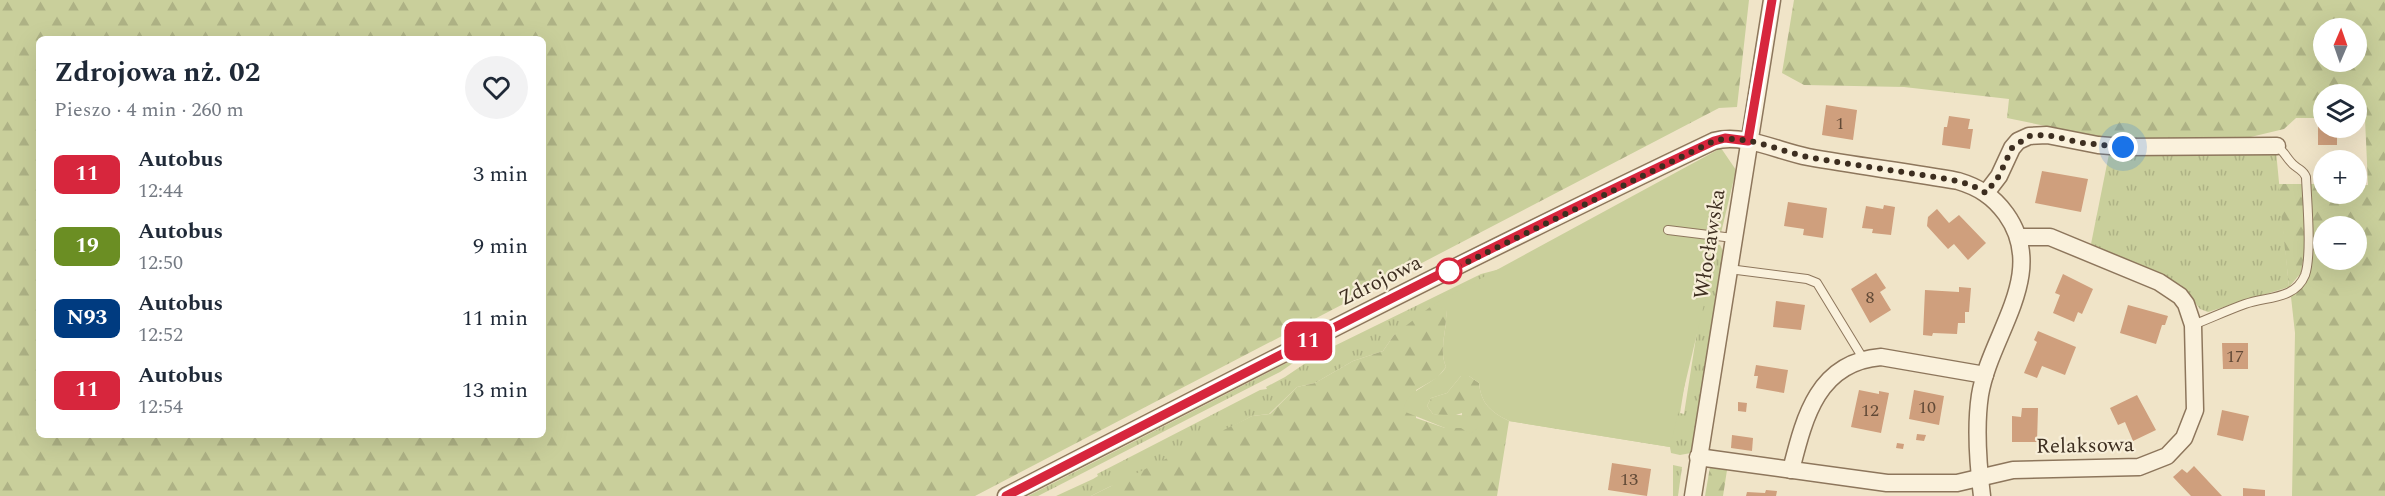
<!DOCTYPE html>
<html lang="pl">
<head>
<meta charset="utf-8">
<style>
  body { margin:0; font-family:Spectral,serif; background:#f2f2f3; color:#1f2937; height:100vh; display:flex; flex-direction:column; font-size:22px; white-space:nowrap }
  * { box-sizing:border-box; margin:0 }
  p { font-size:20px; color:#747a83 }
  .icon { flex:none; width:33px; height:33px; fill:none; stroke:currentColor; stroke-width:2; stroke-linecap:round; stroke-linejoin:round }
  .map { position:relative; flex:1; overflow:hidden }
  .details { position:absolute; left:36px; top:36px; width:510px; height:402px; display:flex; flex-direction:column; background:#fff; border-radius:9px; box-shadow:0 6px 24px #0002 }
  .details>* { flex:none }
  .badge { padding:0 12px; border-radius:9px; font-size:21px; line-height:39px }
  .needle { width:39px; rotate:2deg }
  .tools { position:absolute; left:2313px; top:18px; display:grid; gap:12px }
  .tools a { display:grid; place-items:center; width:54px; height:54px; border-radius:50%; background:#fff; box-shadow:0 6px 24px #0002; font-size:30px }
  .you { position:absolute; width:30px; height:30px; margin:-15px; border:4px solid #fff; border-radius:50%; background:#1a73e8; box-shadow:0 0 0 9px #1a73e833 }
  .map>.badge { position:absolute; translate:-50% -50%; box-shadow:0 0 0 3px #fff }
  .round { display:grid; place-items:center; flex:none; width:63px; height:63px; border-radius:32px; background:#f2f2f3 }
  .summary { display:flex; align-items:center; justify-content:space-between; height:102px; padding:0 18px }
  h1 { font-size:28px; font-weight:700; line-height:45px }
  ul { padding:0; list-style:none }
  li { display:flex; align-items:center; gap:18px; height:72px; padding:0 18px }
  li div { flex:1 }
  li b { display:block; font-size:22px }
  li em { font-style:normal }
  li .badge { min-width:66px; font-weight:700; text-align:center }
  .map>svg:first-child { display:block }
  .grass { fill:url(#grass-tufts) }
  .forest { fill:url(#forest-firs); fill-rule:evenodd }
  .park { fill:#c9cf9b }
  .building { fill:#cf9f7d }
  .lines { fill:none; stroke-linecap:round; stroke-linejoin:round }
  .service-casing { stroke:#8d765c; stroke-width:10 }
  .minor-casing { stroke:#8d765c; stroke-width:19 }
  .service { stroke:#faf1dc; stroke-width:8 }
  .minor { stroke:#faf1dc; stroke-width:16 }
  .line-casing { stroke:#fff; stroke-width:14 }
  .line { stroke:#d7263d; stroke-width:9 }
  .walk { stroke:#3d2e20; stroke-width:6; stroke-dasharray:0 10.8 }
  .stop-dot { fill:#fff; stroke:#d7263d; stroke-width:3 }
  .labels { text-anchor:middle; stroke-width:4.5; stroke-linejoin:round; paint-order:stroke }
  .number-label { font-size:18px; fill:#624a37 }
  .street-label { font-size:21px; fill:#3d2e20; stroke:#f7eed8 }
</style>
</head>
<body>
<div class="map">
<svg width="2385" height="496" viewBox="0 0 2385 496">
  <defs>
    <pattern id="grass-tufts" width="24" height="20" patternUnits="userSpaceOnUse" patternTransform="scale(1.5)"><rect width="24" height="20" fill="#c9cf9b"/><path d="M3 7l-1-3M5 7V3M7 7l1-3M15 17l-1-3M17 17v-4M19 17l1-3" fill="none" stroke="#aeb285"/></pattern>
    <pattern id="forest-firs" width="22" height="20" patternUnits="userSpaceOnUse" patternTransform="scale(1.5)"><rect width="22" height="20" fill="#c9cf9b"/><path d="M5 1l3.5 6h-7zM16 11l3.5 6h-7z" fill="#aeb285"/></pattern>
  </defs>
  <rect width="100%" height="100%" fill="#f0e4c8"/>
  <!-- grass -->
  <g class="grass">
    <polygon points="2276,151 2289,287 2208,312 2200,309 2181,285 2091,244 2109,154"/>
    <polygon points="1711,242 1720,245 1724,253 1691,453 1680,455 1671,453 1670,447 1509,421 1689,358 1680,413 1684,414"/>
    <polygon points="1519,264 1394,335 1383,351 1353,361 1315,383 1297,387 1269,414 1252,416 1123,485 1111,486 1091,496 1056,496 1093,479 1098,476 1097,474 1260,390 1267,389 1266,387 1285,377 1322,352 1481,274"/>
    <polygon points="1312,350 1280,372 1038,496 1028,496"/>
    <polygon points="1673,465 1682,467 1678,496 1673,496"/>
  </g>
  <!-- forest -->
  <g class="forest">
    <path d="M0 0H1749L1737 107 1719 108 975 496H0ZM39 39H543V435H39Z"/>
    <path d="M1794 0H2385V496H2292L2295 333 2291 297C2308 283 2311 271 2313 249L2305 248 2301 273 2289 287 2278 184H2323L2324 194H2356L2357 185H2368L2365 119 2357 118 2356 94H2324L2323 118H2296L2284 129 2234 141 2109 139 2007 118 2009 99 1904 87 1804 85 1782 73ZM2324 28H2356V62H2324ZM2324 226H2356V260H2324Z"/>
    <path d="M1434 304 1446 309C1448 329 1438 348 1446 367L1437 378 1416 390V418L1445 428H1461L1462 413 1450 417 1433 414 1427 406 1431 398 1447 393 1461 376H1469L1479 383C1481 404 1491 412 1509 421L1497 496H1091L1252 416 1270 414 1297 387 1315 383 1353 361 1383 351 1394 335Z"/>
    <polygon points="1710,467 1727,470 1723,496 1705,496"/>
  </g>
  <!-- park -->
  <path class="park" d="M1721 148 1736 170 1670 447 1509 421C1491 412 1481 404 1479 383L1469 376H1461L1447 393 1431 398 1427 406 1433 414C1448 416 1461 413 1475 418L1478 428 1470 434 1461 428H1445L1403 411C1407 387 1435 386 1446 367 1438 348 1448 329 1446 310L1434 304Z"/>
  <!-- building -->
  <g class="building">
    <polygon points="1826,105 1857,110 1853,140 1822,135"/>
    <polygon points="1949,116 1970,119 1968,129 1973,129 1970,149 1942,145 1944,127 1947,127"/>
    <polygon points="2318,119 2324,119 2324,128 2337,128 2337,145 2318,145"/>
    <polygon points="2042,171 2088,179 2081,212 2035,203"/>
    <polygon points="1788,202 1827,208 1823,238 1803,235 1804,229 1784,226"/>
    <polygon points="1884,205 1895,207 1891,235 1872,233 1873,229 1862,228 1866,206 1883,209"/>
    <polygon points="1937,209 1949,223 1959,215 1986,243 1968,260 1954,244 1948,249 1927,226 1928,217"/>
    <polygon points="1876,273 1886,288 1880,292 1891,310 1870,323 1851,289"/>
    <polygon points="2063,274 2093,289 2082,314 2078,312 2074,322 2053,313 2060,295 2055,293"/>
    <polygon points="1959,287 1971,288 1969,312 1965,312 1965,323 1958,323 1957,334 1933,333 1932,336 1923,335 1925,290 1959,292"/>
    <polygon points="1776,301 1805,305 1801,330 1773,327"/>
    <polygon points="2128,305 2168,316 2165,325 2162,325 2156,344 2120,333"/>
    <polygon points="2038,331 2076,347 2065,375 2042,366 2037,378 2024,373 2037,342 2034,340"/>
    <polygon points="2222,343 2248,343 2248,369 2223,369"/>
    <polygon points="1756,365 1788,370 1784,393 1756,388 1758,376 1754,376"/>
    <polygon points="1859,390 1879,394 1879,391 1889,393 1881,433 1851,427"/>
    <polygon points="1914,390 1944,396 1939,425 1909,419"/>
    <polygon points="2137,395 2156,430 2133,441 2125,422 2118,425 2110,408"/>
    <polygon points="1738,402 1747,403 1746,412 1738,411"/>
    <polygon points="2022,408 2038,408 2037,442 2012,442 2012,416 2021,417"/>
    <polygon points="2222,410 2249,416 2243,441 2217,435"/>
    <polygon points="1917,434 1926,435 1924,441 1916,440"/>
    <polygon points="1732,435 1753,438 1752,451 1731,448"/>
    <polygon points="1897,443 1904,444 1903,449 1896,448"/>
    <polygon points="1612,463 1651,469 1647,496 1608,490"/>
    <polygon points="2194,466 2222,496 2191,496 2173,477 2182,469 2187,473"/>
    <polygon points="2243,488 2265,490 2265,496 2243,496"/>
    <polygon points="1766,490 1777,491 1776,496 1746,496 1747,492 1765,493"/>
  </g>
  <g class="lines">
    <!-- service casing -->
    <g class="service-casing">
      <g id="service">
        <polyline points="1668,230 1733,238"/>
        <polyline points="1729,269 1807,279 1817,283 1864,360"/>
        <path d="M2193 325C2211 318 2228 310 2245 304 2267 296 2295 300 2305 275 2312 256 2307 200 2306 177 2303 170 2301 171 2295 166 2288 161 2285 152 2277 146"/>
      </g>
    </g>
    <!-- minor casing -->
    <g class="minor-casing">
      <g id="minor">
        <polyline points="1986,193 1999,176 2012,148 2018,141 2029,136 2047,135 2098,145 2123,147 2277,146"/>
        <polyline points="1698,457 1887,483 1957,483 2013,470 2139,467 2167,456 2184,438 2195,410 2193,325 2186,304 2180,296 2159,282 2050,237 2019,237"/>
        <path d="M1791 470C1804 419 1817 362 1881 357L1985 375"/>
        <path d="M1006 496C1241 375 1476 254 1714 141 1743 133 1778 151 1808 157 1858 166 1908 172 1958 181 1978 187 1993 196 2006 214 2049 274 1990 334 1980 395 1975 428 1978 464 1982 496"/>
        <polyline points="1693,496 1772,0"/>
      </g>
    </g>
    <!-- service -->
    <use href="#service" class="service"/>
    <!-- minor -->
    <use href="#minor" class="minor"/>
  </g>
  <g class="lines">
    <!-- line casing -->
    <g class="line-casing">
      <path id="line" d="M1006 496C1241 375 1475 253 1714 141L1725 138 1748 141 1772 0"/>
    </g>
    <!-- line -->
    <use href="#line" class="line"/>
    <!-- walk -->
    <path class="walk" d="M1449 271 1714 141C1743 133 1779 151 1808 157 1858 166 1908 172 1958 181L1971 185 1986 193 1999 176 2012 148 2029 136 2047 135 2083 143 2123 147"/>
  </g>
  <!-- markers -->
  <circle class="stop-dot" cx="1449" cy="271" r="12"/>
  <g class="labels">
    <!-- number labels -->
    <g class="number-label">
      <text x="1840" y="129">1</text>
      <text x="1870" y="303">8</text>
      <text x="2235" y="362">17</text>
      <text x="1927" y="413">10</text>
      <text x="1870" y="416">12</text>
      <text x="1629" y="485">13</text>
    </g>
    <!-- street labels -->
    <g class="street-label">
      <text transform="translate(1709 244) rotate(-81)" y="7">Włocławska</text>
      <text transform="translate(1380 280) rotate(-26)" y="7">Zdrojowa</text>
      <text transform="translate(2085 445) rotate(-1)" y="7">Relaksowa</text>
    </g>
  </g>
</svg>
<div class="tools">
<a><svg class="needle" viewBox="-14 -14 28 28"><path d="M0-13l5 13h-10z" fill="#e53935"/><path d="M0 13l5-13h-10z" fill="#747a83"/></svg></a>
<a><svg class="icon" aria-label="layers" viewBox="0 0 24 24"><path d="M12 4l9 5-9 5-9-5zM3 14l9 5 9-5"/></svg></a>
<a>+</a>
<a>−</a>
</div>
<div class="you" style="left:2123px;top:147px"></div>
<b class="badge" style="left:1308px;top:341px;background:#d7263d;color:#fff">11</b>
<section class="details">
<div class="summary"><div><h1>Zdrojowa nż. 02</h1><p>Pieszo · 4 min · 260 m</p></div><a class="round"><svg class="icon" aria-label="heart" viewBox="0 0 24 24"><path d="M12 20l-8-8c-3-5 5-10 8-4 3-6 11-1 8 4z"/></svg></a></div>
<ul>
<li><span class="badge" style="background:#d7263d;color:#fff">11</span><div><b>Autobus</b><p>12:44</p></div><em>3 min</em></li>
<li><span class="badge" style="background:#6b8e23;color:#fff">19</span><div><b>Autobus</b><p>12:50</p></div><em>9 min</em></li>
<li><span class="badge" style="background:#003b80;color:#fff">N93</span><div><b>Autobus</b><p>12:52</p></div><em>11 min</em></li>
<li><span class="badge" style="background:#d7263d;color:#fff">11</span><div><b>Autobus</b><p>12:54</p></div><em>13 min</em></li>
</ul>
</section>
</div>
</body>
</html>
